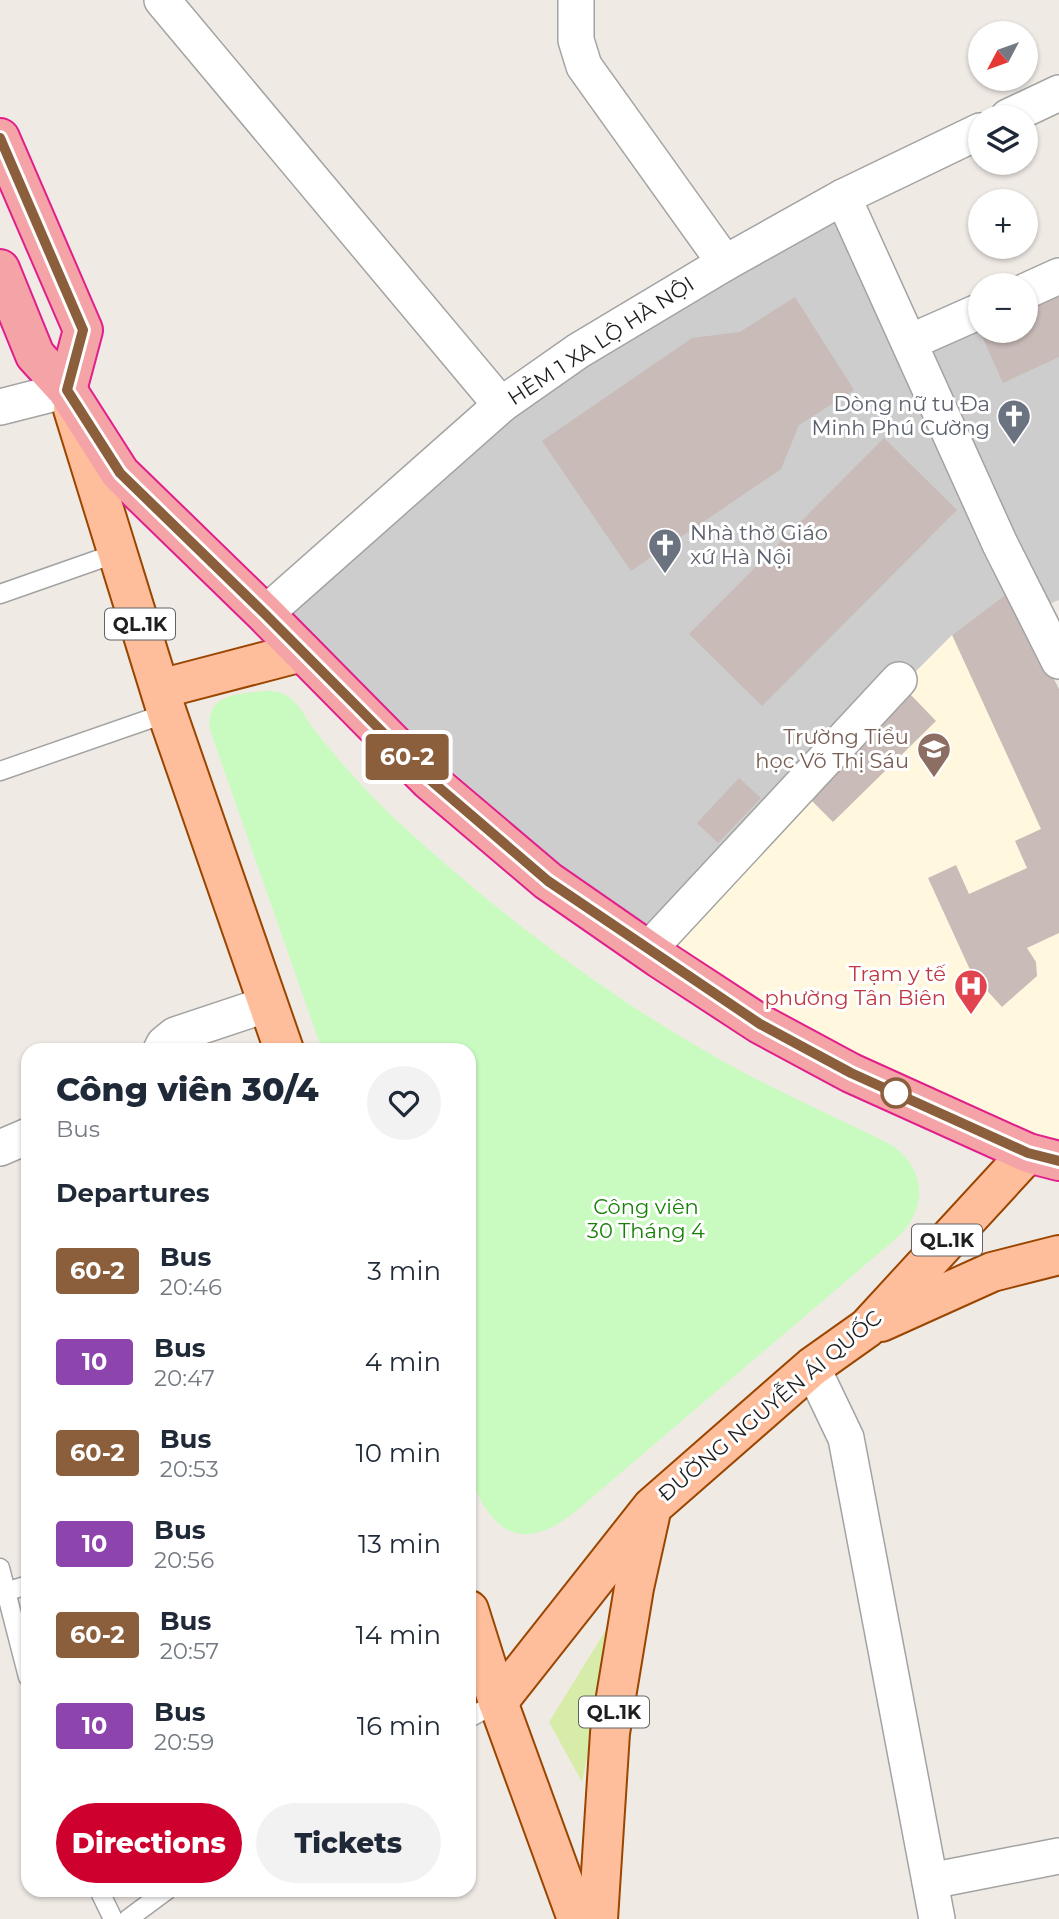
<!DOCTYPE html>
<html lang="en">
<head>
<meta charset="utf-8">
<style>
  body { margin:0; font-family:Montserrat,sans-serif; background:#f2f2f3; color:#1f2937; height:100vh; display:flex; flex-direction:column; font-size:26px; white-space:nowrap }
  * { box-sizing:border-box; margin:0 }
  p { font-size:23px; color:#747a83 }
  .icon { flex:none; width:38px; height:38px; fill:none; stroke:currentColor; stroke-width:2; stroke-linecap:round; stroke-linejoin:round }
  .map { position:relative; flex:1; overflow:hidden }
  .details { position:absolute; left:21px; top:1043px; width:455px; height:854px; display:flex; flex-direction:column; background:#fff; border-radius:21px; box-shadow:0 2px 5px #0004 }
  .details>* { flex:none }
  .badge { padding:0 14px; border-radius:5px; font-size:24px; line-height:46px }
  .needle { width:46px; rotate:229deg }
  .fabs { position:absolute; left:968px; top:21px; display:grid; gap:14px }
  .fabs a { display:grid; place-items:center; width:70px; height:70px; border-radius:50%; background:#fff; box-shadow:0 2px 5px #0004; font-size:35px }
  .map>.badge { position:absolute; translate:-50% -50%; box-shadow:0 0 0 4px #fff }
  h2 { padding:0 35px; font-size:26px; line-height:63px }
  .round { display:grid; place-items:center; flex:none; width:74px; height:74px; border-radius:37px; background:#f2f2f3 }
  .summary { display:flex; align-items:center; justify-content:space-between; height:119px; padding:0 35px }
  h1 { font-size:33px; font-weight:800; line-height:52px }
  .action { display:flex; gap:14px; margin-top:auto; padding:14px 35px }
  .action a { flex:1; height:80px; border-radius:42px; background:#ce002d; color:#fff; font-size:28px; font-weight:800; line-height:80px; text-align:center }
  .action a+a { background:#f2f2f3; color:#1f2937 }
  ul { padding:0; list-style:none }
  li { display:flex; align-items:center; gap:21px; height:91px; padding:0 35px }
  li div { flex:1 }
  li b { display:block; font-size:26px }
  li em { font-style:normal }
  li .badge { min-width:77px; font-weight:700; text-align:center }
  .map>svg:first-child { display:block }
  .education { fill:#fff8df }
  .religious { fill:#cdcdcd }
  .grass { fill:#d8eca9 }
  .park { fill:#c9fbc1 }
  .building { fill:#c8bbb8 }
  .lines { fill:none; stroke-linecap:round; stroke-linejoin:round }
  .service-casing { stroke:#a3a3a3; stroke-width:21 }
  .minor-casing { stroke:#a3a3a3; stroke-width:38 }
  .primary-casing { stroke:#9a4600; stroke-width:42 }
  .trunk-casing { stroke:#e11f8c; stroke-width:42 }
  .service { stroke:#fff; stroke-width:18 }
  .minor { stroke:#fff; stroke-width:35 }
  .primary { stroke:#ffbe9b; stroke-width:38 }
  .trunk { stroke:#f4a4a6; stroke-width:38 }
  .line-casing { stroke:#fff; stroke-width:16 }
  .line { stroke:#8b5e3c; stroke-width:10 }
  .stop-dot { fill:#fff; stroke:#8b5e3c; stroke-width:3.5 }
  .labels { text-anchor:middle; stroke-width:6; stroke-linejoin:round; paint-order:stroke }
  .shield { fill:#fff; stroke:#626262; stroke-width:2 }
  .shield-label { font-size:19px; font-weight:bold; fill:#1f1f1f }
  .street-label { font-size:21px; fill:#1f1f1f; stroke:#fff }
  .worship-label { font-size:21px; fill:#5b616d; stroke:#fff; text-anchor:end }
  .education-label { font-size:21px; fill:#785e54; stroke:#fff; text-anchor:end }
  .health-label { font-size:21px; fill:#be3a42; stroke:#fff; text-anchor:end }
  .park-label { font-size:21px; fill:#188208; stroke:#fff }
</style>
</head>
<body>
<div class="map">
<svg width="1059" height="1919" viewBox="0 0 1059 1919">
  <rect width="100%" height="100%" fill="#f0eae5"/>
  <!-- education -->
  <polygon class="education" points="1010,591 1059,689 1059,1142 1011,1131 772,1010 655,933 952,635"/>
  <!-- religious -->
  <g class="religious">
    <polygon points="837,212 1010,591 952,635 655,933 557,863 440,761 288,610 507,416 577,365"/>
    <polygon points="1059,288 1059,600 1044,606 925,348 980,324 980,331 1026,331 1026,303"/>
  </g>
  <!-- grass -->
  <polygon class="grass" points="617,1612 582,1782 549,1722"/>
  <!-- park -->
  <path class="park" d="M265 691C272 691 279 691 286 695 300 703 306 720 316 732 343 766 374 800 406 829 511 925 630 1013 756 1079 800 1102 846 1122 890 1144 926 1168 929 1207 898 1237L576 1511C522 1555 490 1533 469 1473V1050H322L210 730C205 693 238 694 265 691Z"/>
  <!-- building -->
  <g class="building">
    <polygon points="1059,288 1059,357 1003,383 977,325 980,324 980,331 1026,331 1026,303"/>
    <polygon points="795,297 854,390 799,425 781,469 631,571 542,441 692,338 740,332"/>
    <polygon points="884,438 957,510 762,706 689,634"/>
    <polygon points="1010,591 1059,689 1059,933 1027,948 1036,962 1037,976 1002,1007 972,974 928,878 956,865 969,894 1027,868 1015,841 1041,829 952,635"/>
    <polygon points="910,694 936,721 833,822 806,795"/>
    <polygon points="739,778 761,798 718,843 697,823"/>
  </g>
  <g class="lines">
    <!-- service casing -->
    <g class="service-casing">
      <g id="service">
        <polyline points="0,594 117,553"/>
        <polyline points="0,771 167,713"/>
        <polyline points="0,1568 28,1677"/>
        <polyline points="5,1592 28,1585"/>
        <polyline points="469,1718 498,1702"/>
        <polyline points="99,1890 113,1919"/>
        <polyline points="128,1919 167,1890"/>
      </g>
    </g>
    <!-- minor casing -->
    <g class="minor-casing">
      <g id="minor">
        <polyline points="162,0 501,405"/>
        <polyline points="576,0 576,40 584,66 725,263"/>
        <polyline points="1008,117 1059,93"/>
        <polyline points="843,197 1000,544 1059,661"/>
        <polyline points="1026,291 1059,276"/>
        <polyline points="910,342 980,311"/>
        <polyline points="0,407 67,390"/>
        <polyline points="265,614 501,405 578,351 725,263 843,197 980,131"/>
        <polyline points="648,950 899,680"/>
        <polyline points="161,1050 164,1044 175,1035 268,1004"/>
        <polyline points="0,1148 28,1136"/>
        <polyline points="812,1367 846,1438 937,1919"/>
        <polyline points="930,1881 1059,1856"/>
      </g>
    </g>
    <!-- primary casing -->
    <g class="primary-casing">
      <g id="primary">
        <polyline points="73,409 167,713 284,1050"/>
        <polyline points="160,689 302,652"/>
        <polyline points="881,1322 992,1272 1059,1255"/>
        <polyline points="469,1610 498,1702 577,1919"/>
        <polyline points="498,1702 652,1507 812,1367 867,1328 1028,1153"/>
        <polyline points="598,1919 610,1733 634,1588 650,1516"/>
      </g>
    </g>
    <!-- trunk casing -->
    <g class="trunk-casing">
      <g id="trunk">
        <polyline points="0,138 83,330 67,390"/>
        <polyline points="0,269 35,355 67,390 120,473 265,614 429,780 548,881 659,958 760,1024 851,1073 1028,1153 1059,1161"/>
      </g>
    </g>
    <!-- service -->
    <use href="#service" class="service"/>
    <!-- minor -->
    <use href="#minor" class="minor"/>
    <!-- primary -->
    <use href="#primary" class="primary"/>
    <!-- trunk -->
    <use href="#trunk" class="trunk"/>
  </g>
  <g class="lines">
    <!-- line casing -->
    <g class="line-casing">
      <polyline id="line" points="0,138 83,330 67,390 120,473 265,614 429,779 548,881 760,1024 851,1073 1028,1153 1059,1161"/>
    </g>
    <!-- line -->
    <use href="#line" class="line"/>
  </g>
  <!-- icons -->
  <defs>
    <g id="church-pin" transform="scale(1.75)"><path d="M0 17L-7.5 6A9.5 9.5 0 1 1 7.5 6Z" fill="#6b7280" stroke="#fff"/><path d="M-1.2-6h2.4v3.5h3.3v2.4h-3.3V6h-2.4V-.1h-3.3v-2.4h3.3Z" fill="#fff"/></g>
    <g id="school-pin" transform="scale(1.75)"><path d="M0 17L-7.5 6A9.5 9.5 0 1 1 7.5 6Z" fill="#8d6e63" stroke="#fff"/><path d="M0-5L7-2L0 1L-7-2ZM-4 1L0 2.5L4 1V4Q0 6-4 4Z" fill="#fff"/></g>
    <g id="hospital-pin" transform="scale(1.75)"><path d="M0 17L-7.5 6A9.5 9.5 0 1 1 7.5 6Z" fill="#e0444e" stroke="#fff"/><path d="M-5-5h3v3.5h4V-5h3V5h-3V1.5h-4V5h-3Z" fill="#fff"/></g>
  </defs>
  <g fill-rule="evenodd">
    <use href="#church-pin" x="1014" y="416"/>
    <use href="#church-pin" x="665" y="545"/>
    <use href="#school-pin" x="934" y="749"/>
    <use href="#hospital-pin" x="971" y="986"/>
  </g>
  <!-- markers -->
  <circle class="stop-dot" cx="896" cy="1093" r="14"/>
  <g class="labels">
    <!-- shield labels -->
    <g class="shield">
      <rect x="105" y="608.5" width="70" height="31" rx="5"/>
      <rect x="912" y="1224.5" width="70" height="31" rx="5"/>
      <rect x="579" y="1696.5" width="70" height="31" rx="5"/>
    </g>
    <g class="shield-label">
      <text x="140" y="631">QL.1K</text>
      <text x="947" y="1247">QL.1K</text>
      <text x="614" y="1719">QL.1K</text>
    </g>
    <!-- street labels -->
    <g class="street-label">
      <text transform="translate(601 341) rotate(-33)" y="7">HẺM 1 XA LỘ HÀ NỘI</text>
      <text transform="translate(770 1406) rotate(-40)" y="7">ĐƯỜNG NGUYỄN ÁI QUỐC</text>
    </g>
    <!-- worship labels -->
    <g class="worship-label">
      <text x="990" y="411">Dòng nữ tu Đa<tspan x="990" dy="24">Minh Phú Cường</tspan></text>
      <text x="690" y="540" text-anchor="start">Nhà thờ Giáo<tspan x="690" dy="24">xứ Hà Nội</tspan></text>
    </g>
    <!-- education labels -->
    <g class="education-label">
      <text x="909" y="744">Trường Tiểu<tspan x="909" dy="24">học Võ Thị Sáu</tspan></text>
    </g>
    <!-- health labels -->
    <g class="health-label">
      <text x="946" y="981">Trạm y tế<tspan x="946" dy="24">phường Tân Biên</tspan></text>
    </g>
    <!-- park labels -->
    <g class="park-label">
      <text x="646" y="1214">Công viên<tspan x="646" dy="24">30 Tháng 4</tspan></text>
    </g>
  </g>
</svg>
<div class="fabs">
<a><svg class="needle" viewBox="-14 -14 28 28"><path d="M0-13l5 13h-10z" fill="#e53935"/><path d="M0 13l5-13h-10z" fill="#747a83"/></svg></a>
<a><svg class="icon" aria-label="layers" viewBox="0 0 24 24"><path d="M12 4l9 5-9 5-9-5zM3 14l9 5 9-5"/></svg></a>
<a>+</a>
<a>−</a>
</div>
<b class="badge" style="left:407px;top:757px;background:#8b5e3c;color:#fff">60-2</b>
<section class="details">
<div class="summary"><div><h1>Công viên 30/4</h1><p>Bus</p></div><a class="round"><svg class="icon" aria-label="heart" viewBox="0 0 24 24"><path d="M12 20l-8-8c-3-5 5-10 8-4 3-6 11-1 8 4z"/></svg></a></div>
<h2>Departures</h2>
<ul>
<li><span class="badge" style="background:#8b5e3c;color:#fff">60-2</span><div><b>Bus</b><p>20:46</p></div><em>3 min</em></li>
<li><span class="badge" style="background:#8e44ad;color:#fff">10</span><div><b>Bus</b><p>20:47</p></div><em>4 min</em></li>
<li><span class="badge" style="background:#8b5e3c;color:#fff">60-2</span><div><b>Bus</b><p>20:53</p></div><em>10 min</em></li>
<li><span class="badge" style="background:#8e44ad;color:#fff">10</span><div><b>Bus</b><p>20:56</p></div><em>13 min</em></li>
<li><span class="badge" style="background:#8b5e3c;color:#fff">60-2</span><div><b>Bus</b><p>20:57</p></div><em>14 min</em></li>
<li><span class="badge" style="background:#8e44ad;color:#fff">10</span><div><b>Bus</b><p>20:59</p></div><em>16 min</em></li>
</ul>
<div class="action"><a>Directions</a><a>Tickets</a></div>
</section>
</div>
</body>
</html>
